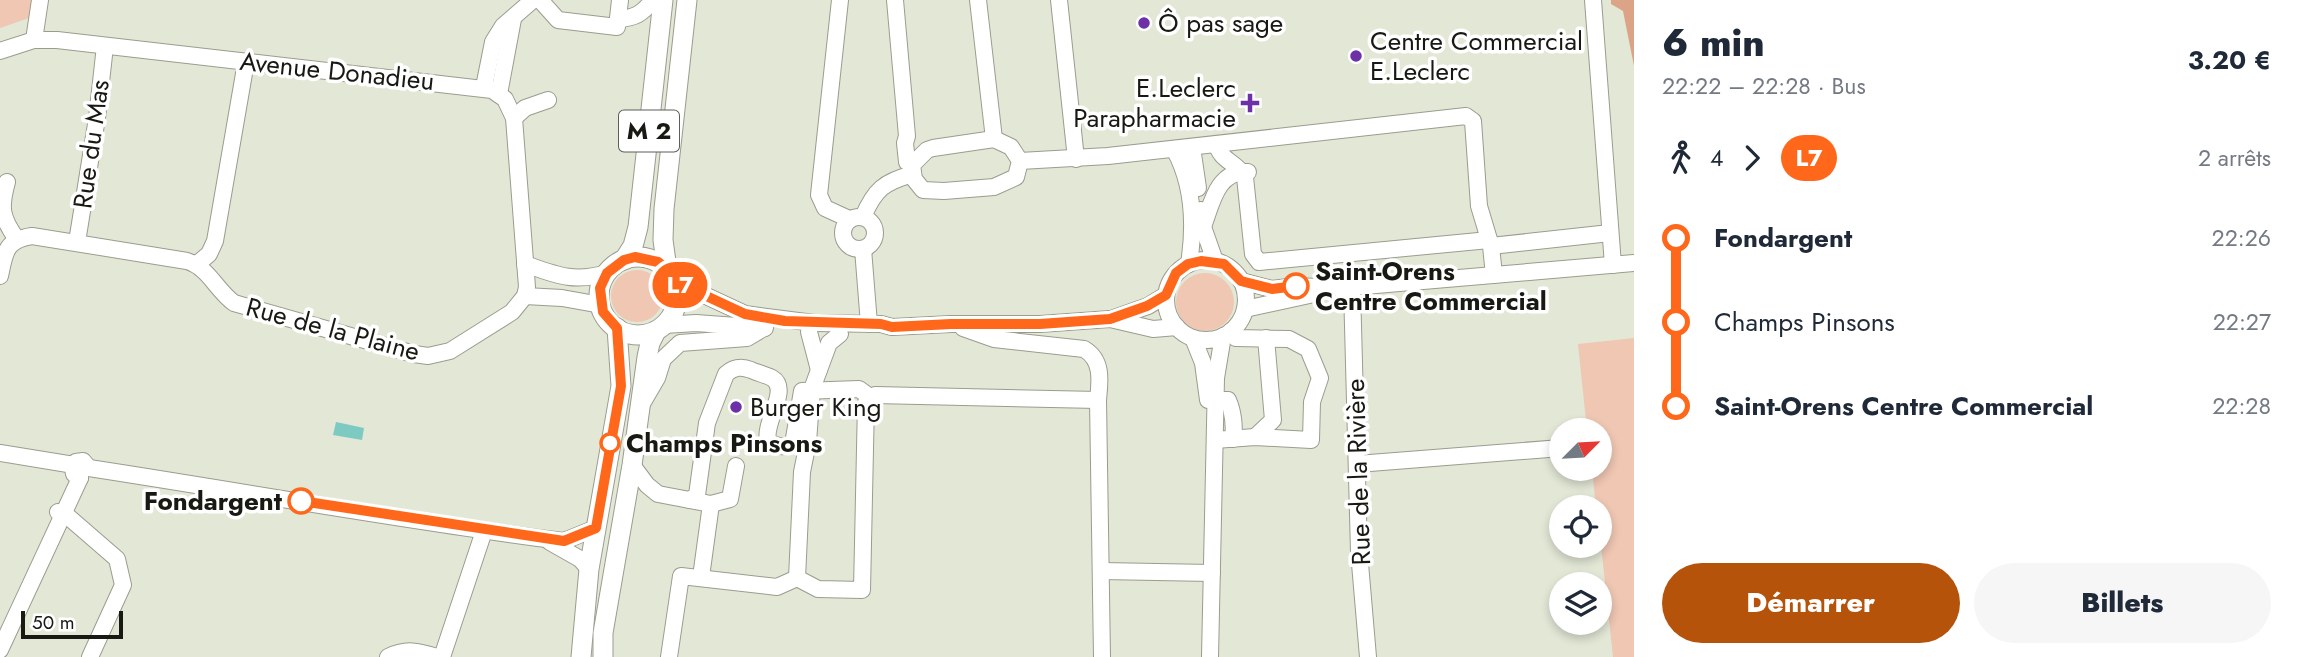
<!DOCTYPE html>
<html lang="fr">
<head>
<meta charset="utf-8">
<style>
  body { margin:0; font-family:Jost,sans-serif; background:#f6f6f7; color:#1f2937; height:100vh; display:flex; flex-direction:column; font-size:26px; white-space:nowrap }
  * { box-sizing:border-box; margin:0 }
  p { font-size:23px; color:#747a83 }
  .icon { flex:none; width:38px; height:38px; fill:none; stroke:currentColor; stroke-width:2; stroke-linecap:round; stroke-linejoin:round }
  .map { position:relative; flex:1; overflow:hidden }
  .panel { display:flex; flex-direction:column; background:#fff; width:665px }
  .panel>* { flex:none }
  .badge { padding:0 14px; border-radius:23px; font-size:24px; line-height:46px }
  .needle { width:46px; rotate:66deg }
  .buttons { position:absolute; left:1549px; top:418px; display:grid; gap:14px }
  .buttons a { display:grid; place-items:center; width:63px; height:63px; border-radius:50%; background:#fff; box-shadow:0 4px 10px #0003; font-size:35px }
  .scale { position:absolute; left:21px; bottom:18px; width:102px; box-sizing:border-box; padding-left:7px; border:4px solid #181913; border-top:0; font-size:19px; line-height:24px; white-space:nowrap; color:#181913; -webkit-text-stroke:5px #fff; paint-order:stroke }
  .map>.badge { position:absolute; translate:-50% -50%; box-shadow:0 0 0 4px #fff }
  .legs { display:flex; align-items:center; gap:10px; height:77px; padding:0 28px; font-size:23px }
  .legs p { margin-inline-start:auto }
  .head { display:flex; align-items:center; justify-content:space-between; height:119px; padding:0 28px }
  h1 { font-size:38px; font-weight:800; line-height:52px }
  .button { display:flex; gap:14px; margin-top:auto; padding:14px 28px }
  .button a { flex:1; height:80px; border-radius:42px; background:#b45309; color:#fff; font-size:28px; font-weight:800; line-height:80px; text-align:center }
  .button a+a { background:#f6f6f7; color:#1f2937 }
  ul { padding:0 28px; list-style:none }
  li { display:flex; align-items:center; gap:24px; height:84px; font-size:26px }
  li i { display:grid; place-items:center; width:10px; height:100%; margin:0 9px; background:currentColor }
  li i::after { content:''; width:18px; height:18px; margin:-9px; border:5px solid; border-radius:50%; background:#fff }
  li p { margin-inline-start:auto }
  li:first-child i { background:linear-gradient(#0000 50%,currentColor 0) }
  li:last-child i { background:linear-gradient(currentColor 50%,#0000 0) }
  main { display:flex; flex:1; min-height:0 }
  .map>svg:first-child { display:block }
  .green { fill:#efc7b3 }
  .forest { fill:#dca487 }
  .water { fill:#7ccac2 }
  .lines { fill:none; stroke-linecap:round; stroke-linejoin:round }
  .minor-casing { stroke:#9a9d8e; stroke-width:18 }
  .major-casing { stroke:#9a9d8e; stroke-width:21 }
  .minor { stroke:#fff; stroke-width:16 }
  .major { stroke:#fff; stroke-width:19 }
  .line-1-casing { stroke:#fff; stroke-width:16 }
  .line-1 { stroke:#ff671b; stroke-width:10 }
  .poi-dot { fill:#6e30a6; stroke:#fff; stroke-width:2.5 }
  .stop-1-dot { fill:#fff; stroke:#ff671b; stroke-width:3.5 }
  .labels { text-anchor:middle; stroke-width:7; stroke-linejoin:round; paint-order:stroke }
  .shield { fill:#fff; stroke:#5d5e5a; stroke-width:2 }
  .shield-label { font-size:24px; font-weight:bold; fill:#181913 }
  .poi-label { font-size:26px; fill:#181913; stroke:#fff; text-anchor:start }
  .street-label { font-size:26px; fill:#181913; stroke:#fff }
  .stop-label { font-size:26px; font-weight:bold; fill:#181913; stroke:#fff; text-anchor:start }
</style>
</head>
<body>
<main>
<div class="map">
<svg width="1634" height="657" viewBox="0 0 1634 657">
  <rect width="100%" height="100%" fill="#e2e7d6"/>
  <!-- green -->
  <g class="green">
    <polygon points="0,0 32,0 29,18 0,28"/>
    <circle cx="637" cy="296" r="26"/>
    <circle cx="1205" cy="302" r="29"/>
    <polygon points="1634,338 1634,657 1613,657 1600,536 1600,508 1596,507 1592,469 1600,469 1600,430 1587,430 1578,344"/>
  </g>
  <!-- forest -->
  <polygon class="forest" points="1611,0 1634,0 1634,66 1623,11 1611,4"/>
  <!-- water -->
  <polygon class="water" points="336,422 364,428 362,440 333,435"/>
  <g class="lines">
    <!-- minor casing -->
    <g class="minor-casing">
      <g id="minor">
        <polyline points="540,0 558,20 617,27 620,0"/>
        <polyline points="840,0 819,195 825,208 849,219"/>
        <polyline points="895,0 907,136 905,143 907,162 912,165"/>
        <polyline points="978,0 994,139"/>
        <polyline points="1059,0 1076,159"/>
        <polyline points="1593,0 1613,265"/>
        <path d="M618 19C635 18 642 14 653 0"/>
        <polyline points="34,40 40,0"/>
        <path d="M0 51 34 40H57L492 90 505 99 514 118 527 287 525 296 512 312 450 351 428 356 414 354 234 303C216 290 209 268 187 261L32 236C5 240 5 253 0 276"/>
        <polyline points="484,87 493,42 503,26 533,0"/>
        <polyline points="499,94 513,19"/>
        <polyline points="514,118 525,108 548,100"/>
        <polygon points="994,139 1011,147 1020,161 1016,177 994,187 944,191 923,190 914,179 912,165 927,150 933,148"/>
        <path d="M1217 144C1219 160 1238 163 1245 177L1253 254 1259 262 1489 240"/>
        <polyline points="1192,147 1198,188"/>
        <path d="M1174 149C1194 185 1195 225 1189 264"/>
        <polyline points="1020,161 1108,156 1466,116 1473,121 1479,206 1491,246 1494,275"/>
        <path d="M7 182C0 207 1 217 16 238"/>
        <polyline points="1201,210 1203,227 1215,261"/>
        <circle cx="859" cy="233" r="16"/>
        <path d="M863 217C875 189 884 182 913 174"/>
        <path d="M1204 224C1212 202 1218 170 1248 172"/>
        <polyline points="77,242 97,118 105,46"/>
        <polyline points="1491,246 1610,233"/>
        <polyline points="863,249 869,324"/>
        <circle cx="1206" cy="300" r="40"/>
        <polyline points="197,264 209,254 215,241 246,62"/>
        <path d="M525 264C556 275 574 283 607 273"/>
        <polyline points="674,281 745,314 814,323 881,324 892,327 951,324 1040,324 1110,319 1153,329 1177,327"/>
        <polyline points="1241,281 1272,289 1296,286 1341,288 1634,263"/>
        <polyline points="1352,288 1359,552 1368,657"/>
        <polyline points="525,296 562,298 601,305"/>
        <polyline points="1245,309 1314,294"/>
        <polyline points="1114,318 1148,306 1166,295"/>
        <polyline points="664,325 696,323 765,328"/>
        <path d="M963 328 994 339 1084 349C1103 360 1100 381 1098 400L1102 657"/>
        <polyline points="809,332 819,370"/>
        <polyline points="1193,338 1203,363 1208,400"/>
        <path d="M1216 400H1228C1233 411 1235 427 1233 439"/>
        <polyline points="643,402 657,378 663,359 680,343 747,338 764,328"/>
        <polyline points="1255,437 1273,420 1266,338"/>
        <polyline points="1215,440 1255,437 1311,440 1312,402 1320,378 1308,349 1289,339 1236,338 1231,331"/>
        <polyline points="0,453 74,465"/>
        <polyline points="1357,464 1561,448"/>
        <polyline points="632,465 647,485 658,494 711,504 730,499 736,466"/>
        <path d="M80 478 74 474 73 468 76 462 83 461 89 468C239 491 388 518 538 538L564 541 596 528"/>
        <path d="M690 500 697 495 707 423 726 374C734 367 741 366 751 370 758 373 766 375 772 378 791 389 763 422 768 441 776 447 783 448 793 444L802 391 859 389 870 397"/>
        <polyline points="58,512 65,514 117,559 123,585 90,657"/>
        <polyline points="550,542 580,559 589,569"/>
        <polyline points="1101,571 1212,573"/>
        <polyline points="701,577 711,504"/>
        <polyline points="797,578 802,472 808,442 812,389 829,343 840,334"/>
        <polyline points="0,650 80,478"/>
        <path d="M388 657C406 648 418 651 437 657"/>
        <polyline points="442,657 484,531"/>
        <polyline points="669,657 681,576 777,587 797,578 818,589 862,590 866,402 875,395 1098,400"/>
        <polyline points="1210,657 1216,378 1223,336"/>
      </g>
    </g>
    <!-- major casing -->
    <g class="major-casing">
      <g id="major">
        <circle cx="638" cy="296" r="39"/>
        <polyline points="624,260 633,246 638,227 663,0"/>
        <polyline points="667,269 663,240 664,209 687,0"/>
        <polyline points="581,657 589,569 621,386 617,328"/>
        <polyline points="603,657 603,633 632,465 647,357 650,343 656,331"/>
      </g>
    </g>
    <!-- minor -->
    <use href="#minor" class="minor"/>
    <!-- major -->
    <use href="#major" class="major"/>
  </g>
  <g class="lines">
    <!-- line-1 casing -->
    <g class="line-1-casing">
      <polyline id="line-1" points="301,501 564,541 596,528 621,386 617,328 603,312 600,288 607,273 624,260 635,257 658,262 667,269 674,281 745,314 785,321 881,324 892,327 951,324 1040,324 1110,319 1147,306 1166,295 1176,273 1188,264 1201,261 1224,264 1241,281 1272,289 1296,286"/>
    </g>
    <!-- line-1 -->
    <use href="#line-1" class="line-1"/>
  </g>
  <!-- markers -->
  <g class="poi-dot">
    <circle cx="1144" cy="23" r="7"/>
    <circle cx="1356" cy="56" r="7"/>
    <path d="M1246.5 92.5h7v7h7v7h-7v7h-7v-7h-7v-7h7z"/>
    <circle cx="736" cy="407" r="7"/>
  </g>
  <g class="stop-1-dot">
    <circle cx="1296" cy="286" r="12"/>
    <circle cx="610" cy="443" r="9"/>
    <circle cx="301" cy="501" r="12"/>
  </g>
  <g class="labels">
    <!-- shield labels -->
    <rect class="shield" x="619" y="110.5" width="60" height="41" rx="5"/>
    <g class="shield-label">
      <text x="649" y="139">M 2</text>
    </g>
    <!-- poi labels -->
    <g class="poi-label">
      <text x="1158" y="32">Ô pas sage</text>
      <text x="1370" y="50">Centre Commercial<tspan x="1370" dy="30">E.Leclerc</tspan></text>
      <text x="1236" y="97" text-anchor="end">E.Leclerc<tspan x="1236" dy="30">Parapharmacie</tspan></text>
      <text x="750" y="416">Burger King</text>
    </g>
    <!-- street labels -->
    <g class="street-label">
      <text transform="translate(337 71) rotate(6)" y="9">Avenue Donadieu</text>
      <text transform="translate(91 144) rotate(-82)" y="9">Rue du Mas</text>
      <text transform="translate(333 329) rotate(15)" y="9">Rue de la Plaine</text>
      <text transform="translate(1358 472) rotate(-92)" y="9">Rue de la Rivière</text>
    </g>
    <!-- stop labels -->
    <g class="stop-label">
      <text x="1315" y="280">Saint-Orens<tspan x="1315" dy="30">Centre Commercial</tspan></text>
      <text x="626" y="452">Champs Pinsons</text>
      <text x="282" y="510" text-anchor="end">Fondargent</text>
    </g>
  </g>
</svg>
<div class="buttons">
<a><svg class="needle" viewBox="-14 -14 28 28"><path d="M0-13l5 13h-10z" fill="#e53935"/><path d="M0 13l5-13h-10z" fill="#747a83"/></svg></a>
<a><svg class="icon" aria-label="locate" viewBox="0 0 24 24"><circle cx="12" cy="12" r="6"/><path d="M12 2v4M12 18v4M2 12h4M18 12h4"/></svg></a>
<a><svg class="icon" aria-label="layers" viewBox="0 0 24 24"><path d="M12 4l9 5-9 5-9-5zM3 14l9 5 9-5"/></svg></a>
</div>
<div class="scale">50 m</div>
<b class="badge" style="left:680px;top:285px;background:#ff671b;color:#fff">L7</b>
</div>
<section class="panel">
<div class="head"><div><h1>6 min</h1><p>22:22 – 22:28 · Bus</p></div><b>3.20 €</b></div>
<div class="legs"><svg class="icon" aria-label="walk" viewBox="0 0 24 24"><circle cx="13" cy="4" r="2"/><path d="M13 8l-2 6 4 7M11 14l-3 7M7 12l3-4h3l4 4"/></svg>4<svg class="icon" aria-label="forward" viewBox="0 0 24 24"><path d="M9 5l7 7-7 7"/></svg><b class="badge" style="background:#ff671b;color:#fff">L7</b><p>2 arrêts</p></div>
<ul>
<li><i style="color:#ff671b"></i><b>Fondargent</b><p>22:26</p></li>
<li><i style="color:#ff671b"></i><span>Champs Pinsons</span><p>22:27</p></li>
<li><i style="color:#ff671b"></i><b>Saint-Orens Centre Commercial</b><p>22:28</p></li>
</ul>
<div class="button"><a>Démarrer</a><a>Billets</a></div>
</section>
</main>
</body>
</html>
